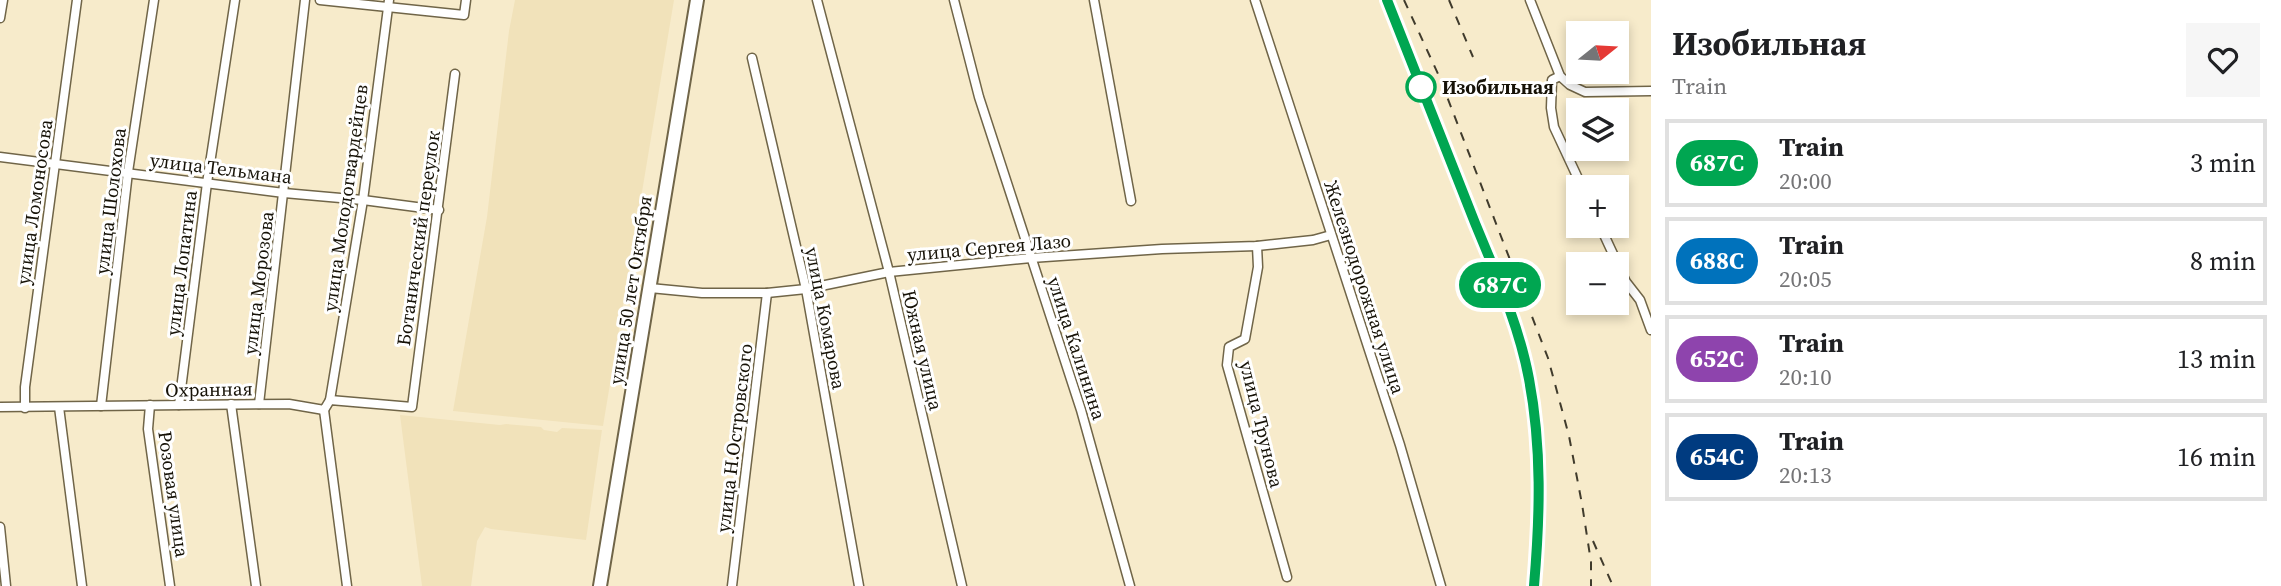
<!DOCTYPE html>
<html lang="en">
<head>
<meta charset="utf-8">
<style>
  body { margin:0; font-family:"Source Serif 4",serif; background:#f6f6f6; color:#202124; height:100vh; display:flex; flex-direction:column; font-size:26px; white-space:nowrap }
  * { box-sizing:border-box; margin:0 }
  p { font-size:23px; color:#757577 }
  .icon { flex:none; width:38px; height:38px; fill:none; stroke:currentColor; stroke-width:2; stroke-linecap:round; stroke-linejoin:round }
  .map { position:relative; flex:1; overflow:hidden }
  .details { display:flex; flex-direction:column; background:#fff; width:630px }
  .details>* { flex:none }
  .badge { padding:0 14px; border-radius:23px; font-size:24px; line-height:46px }
  .needle { width:46px; rotate:72deg }
  .controls { position:absolute; left:1566px; top:21px; display:grid; gap:14px }
  .controls a { display:grid; place-items:center; width:63px; height:63px; border-radius:0px; background:#fff; box-shadow:0 4px 10px #0003; font-size:35px }
  .map>.badge { position:absolute; translate:-50% -50%; box-shadow:0 0 0 4px #fff }
  .round { display:grid; place-items:center; flex:none; width:74px; height:74px; border-radius:0px; background:#f6f6f6 }
  .overview { display:flex; align-items:center; justify-content:space-between; height:119px; padding:0 21px }
  h1 { font-size:33px; font-weight:700; line-height:52px }
  ul { padding:0; list-style:none }
  li { display:flex; align-items:center; gap:21px; height:88px; margin:0 14px 10px; padding:0 7px; border:4px solid #e0e0e0; border-radius:0px }
  li div { flex:1 }
  li b { display:block; font-size:26px }
  li em { font-style:normal }
  li .badge { min-width:77px; font-weight:700; text-align:center }
  main { display:flex; flex:1; min-height:0 }
  .map>svg:first-child { display:block }
  .built { fill:#f1e2ba }
  .lines { fill:none; stroke-linecap:round; stroke-linejoin:round }
  .minor-casing { stroke:#706548; stroke-width:11 }
  .primary-casing { stroke:#706548; stroke-width:16 }
  .minor { stroke:#fff; stroke-width:8 }
  .primary { stroke:#fff; stroke-width:12 }
  .rail { stroke:#403b2c; stroke-width:2; stroke-dasharray:9 9; stroke-linecap:butt }
  .line-casing { stroke:#fff; stroke-width:16 }
  .line { stroke:#00a651; stroke-width:10 }
  .stop-dot { fill:#fff; stroke:#00a651; stroke-width:3.5 }
  .labels { text-anchor:middle; stroke-width:6; stroke-linejoin:round; paint-order:stroke }
  .stop-label { font-size:19px; font-weight:bold; fill:#161207; stroke:#fff; text-anchor:start }
  .street-label { font-size:19px; fill:#161207; stroke:#fff }
</style>
</head>
<body>
<main>
<div class="map">
<svg width="1651" height="586" viewBox="0 0 1651 586">
  <rect width="100%" height="100%" fill="#f7ebcb"/>
  <!-- built -->
  <g class="built">
    <polygon points="515,0 674,0 603,426 453,411 487,217 509,31"/>
    <polygon points="400,415 500,425 506,424 541,427 544,430 557,432 562,428 602,430 586,540 491,529 485,527 477,541 471,586 422,586"/>
  </g>
  <g class="lines">
    <!-- minor casing -->
    <g class="minor-casing">
      <g id="minor">
        <polyline points="320,0 464,15 466,0"/>
        <polyline points="817,0 889,272 962,586"/>
        <polyline points="954,0 979,97 1081,410 1130,586"/>
        <polyline points="1094,0 1131,201"/>
        <polyline points="1255,0 1400,445 1441,586"/>
        <polyline points="1530,0 1560,76 1570,85 1585,92 1651,91"/>
        <polyline points="0,18 3,0"/>
        <polyline points="752,58 806,289 859,586"/>
        <polyline points="1560,76 1552,80 1551,108 1554,127 1582,187"/>
        <polyline points="0,157 284,193 363,200 439,210"/>
        <polyline points="1600,226 1626,282 1640,300 1651,330"/>
        <polyline points="1257,246 1258,267 1245,339 1229,347 1227,365 1287,577"/>
        <polyline points="650,288 702,293 767,293 806,289 889,272 1031,258 1162,249 1257,246 1313,240 1331,235"/>
        <polyline points="330,400 363,200 389,0"/>
        <polyline points="231,404 256,586"/>
        <polyline points="259,404 305,0"/>
        <polyline points="150,405 148,429 170,586"/>
        <polyline points="179,405 207,183 235,0"/>
        <polyline points="101,406 128,172 154,0"/>
        <polyline points="0,407 289,404 324,410 330,400 412,407 455,74"/>
        <polyline points="59,407 82,586"/>
        <polyline points="25,408 25,387 77,0"/>
        <polyline points="324,410 347,586"/>
        <polyline points="0,527 6,586"/>
        <polyline points="732,586 767,293"/>
      </g>
    </g>
    <!-- primary casing -->
    <g class="primary-casing">
      <polyline id="primary" points="600,586 697,0"/>
    </g>
    <!-- minor -->
    <use href="#minor" class="minor"/>
    <!-- primary -->
    <use href="#primary" class="primary"/>
    <!-- rail -->
    <g class="rail">
      <path d="M1387 0C1415 71 1443 142 1472 213 1493 267 1518 322 1529 379 1542 448 1540 516 1534 586"/>
      <polyline points="1404,0 1439,76 1548,358 1569,436 1582,504 1591,562 1591,586"/>
      <polyline points="1449,0 1473,57"/>
      <polyline points="1593,541 1613,586"/>
    </g>
  </g>
  <g class="lines">
    <!-- line casing -->
    <g class="line-casing">
      <path id="line" d="M1387 0C1416 74 1446 149 1475 223 1496 274 1519 325 1529 379 1542 448 1540 516 1534 586"/>
    </g>
    <!-- line -->
    <use href="#line" class="line"/>
  </g>
  <!-- markers -->
  <circle class="stop-dot" cx="1421" cy="87" r="14"/>
  <g class="labels">
    <!-- stop labels -->
    <g class="stop-label">
      <text x="1442" y="94">Изобильная</text>
    </g>
    <!-- street labels -->
    <g class="street-label">
      <text transform="translate(221 168) rotate(7)" y="7">улица Тельмана</text>
      <text transform="translate(345 198) rotate(-82)" y="7">улица Молодогвардейцев</text>
      <text transform="translate(110 201) rotate(-83)" y="7">улица Шолохова</text>
      <text transform="translate(34 202) rotate(-82)" y="7">улица Ломоносова</text>
      <text transform="translate(418 238) rotate(-82)" y="7">Ботанический переулок</text>
      <text transform="translate(989 247) rotate(-5)" y="7">улица Сергея Лазо</text>
      <text transform="translate(181 263) rotate(-83)" y="7">улица Лопатина</text>
      <text transform="translate(258 283) rotate(-83)" y="7">улица Морозова</text>
      <text transform="translate(1365 287) rotate(72)" y="7">Железнодорожная улица</text>
      <text transform="translate(630 290) rotate(-81)" y="7">улица 50 лет Октября</text>
      <text transform="translate(826 318) rotate(79)" y="7">улица Комарова</text>
      <text transform="translate(1077 348) rotate(72)" y="7">улица Калинина</text>
      <text transform="translate(923 350) rotate(77)" y="7">Южная улица</text>
      <text transform="translate(209 389) rotate(-1)" y="7">Охранная</text>
      <text transform="translate(1262 424) rotate(76)" y="7">улица Трунова</text>
      <text transform="translate(734 438) rotate(-83)" y="7">улица Н.Островского</text>
      <text transform="translate(174 494) rotate(82)" y="7">Розовая улица</text>
    </g>
  </g>
</svg>
<div class="controls">
<a><svg class="needle" viewBox="-14 -14 28 28"><path d="M0-13l5 13h-10z" fill="#e53935"/><path d="M0 13l5-13h-10z" fill="#757577"/></svg></a>
<a><svg class="icon" aria-label="layers" viewBox="0 0 24 24"><path d="M12 4l9 5-9 5-9-5zM3 14l9 5 9-5"/></svg></a>
<a>+</a>
<a>−</a>
</div>
<b class="badge" style="left:1500px;top:285px;background:#00a651;color:#fff">687С</b>
</div>
<section class="details">
<div class="overview"><div><h1>Изобильная</h1><p>Train</p></div><a class="round"><svg class="icon" aria-label="heart" viewBox="0 0 24 24"><path d="M12 20l-8-8c-3-5 5-10 8-4 3-6 11-1 8 4z"/></svg></a></div>
<ul>
<li><span class="badge" style="background:#00a651;color:#fff">687С</span><div><b>Train</b><p>20:00</p></div><em>3 min</em></li>
<li><span class="badge" style="background:#0072bc;color:#fff">688С</span><div><b>Train</b><p>20:05</p></div><em>8 min</em></li>
<li><span class="badge" style="background:#8e44ad;color:#fff">652С</span><div><b>Train</b><p>20:10</p></div><em>13 min</em></li>
<li><span class="badge" style="background:#003b80;color:#fff">654С</span><div><b>Train</b><p>20:13</p></div><em>16 min</em></li>
</ul>
</section>
</main>
</body>
</html>
